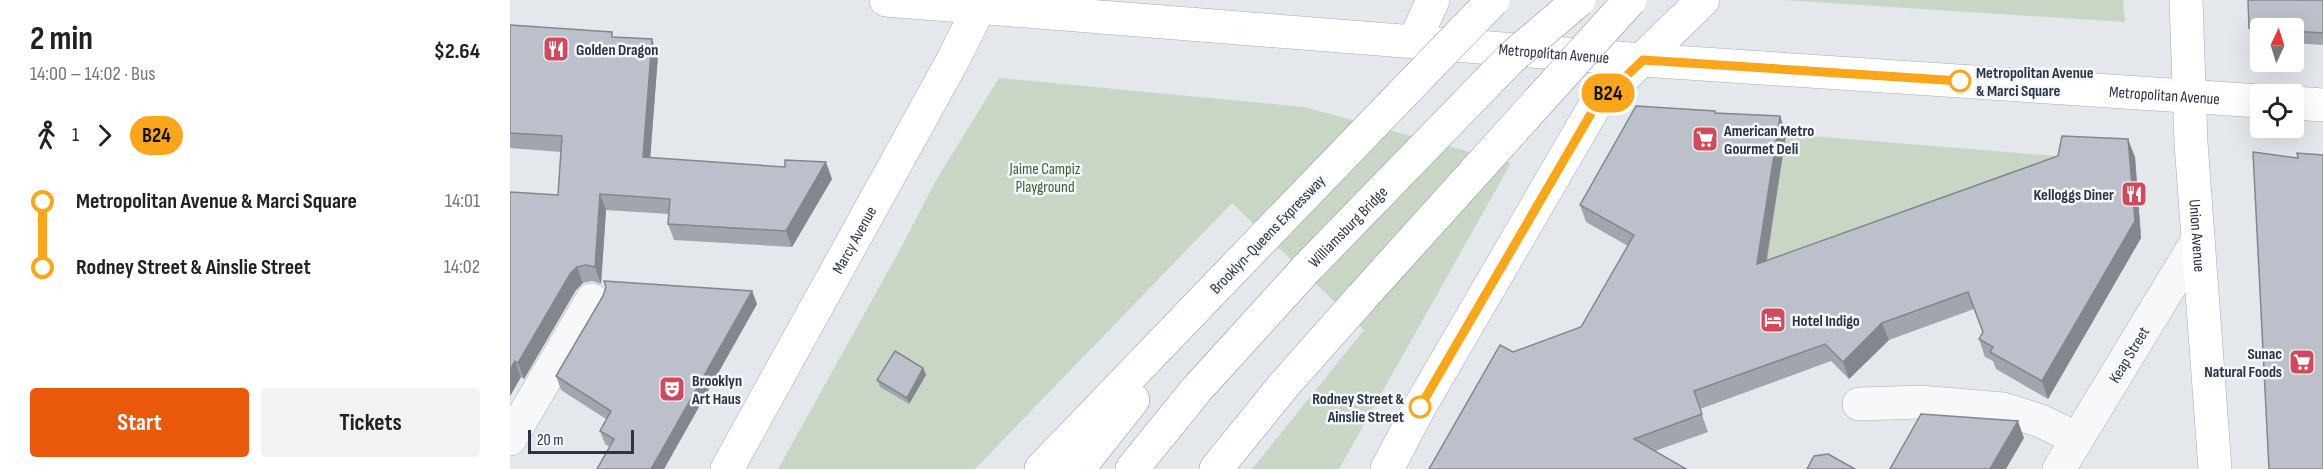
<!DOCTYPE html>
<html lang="en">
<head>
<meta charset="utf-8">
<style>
  body { margin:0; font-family:"Sofia Sans Condensed",sans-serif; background:#f2f2f2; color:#222; height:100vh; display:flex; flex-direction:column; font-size:22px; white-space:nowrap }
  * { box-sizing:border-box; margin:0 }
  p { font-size:20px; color:#767676 }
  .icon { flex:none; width:33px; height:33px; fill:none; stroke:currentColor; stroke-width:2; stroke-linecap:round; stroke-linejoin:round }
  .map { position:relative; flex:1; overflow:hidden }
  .details { display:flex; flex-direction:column; background:#fff; width:510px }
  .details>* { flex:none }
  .badge { padding:0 12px; border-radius:20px; font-size:21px; line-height:39px }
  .needle { width:39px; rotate:4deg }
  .tools { position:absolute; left:1740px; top:18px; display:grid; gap:12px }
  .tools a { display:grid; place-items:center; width:54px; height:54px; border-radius:6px; background:#fff; box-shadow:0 6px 24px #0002; font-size:30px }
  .scale { position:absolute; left:18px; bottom:15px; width:106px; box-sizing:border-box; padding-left:6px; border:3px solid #2b3445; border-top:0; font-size:16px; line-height:21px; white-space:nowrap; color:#2b3445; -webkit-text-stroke:4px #f4f6f9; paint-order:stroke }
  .map>.badge { position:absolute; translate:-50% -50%; box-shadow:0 0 0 3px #fff }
  .legs { display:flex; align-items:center; gap:9px; height:66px; padding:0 30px; font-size:20px }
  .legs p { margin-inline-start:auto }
  .headline { display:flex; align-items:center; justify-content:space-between; height:102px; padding:0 30px }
  h1 { font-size:33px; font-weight:700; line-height:45px }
  .cta { display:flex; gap:12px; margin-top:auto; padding:12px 30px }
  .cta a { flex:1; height:69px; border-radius:6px; background:#ea580c; color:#fff; font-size:24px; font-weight:700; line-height:69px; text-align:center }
  .cta a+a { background:#f2f2f2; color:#222 }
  ul { padding:0 30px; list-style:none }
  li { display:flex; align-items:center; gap:21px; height:66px; font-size:22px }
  li i { display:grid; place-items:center; width:9px; height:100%; margin:0 8px; background:currentColor }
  li i::after { content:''; width:15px; height:15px; margin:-8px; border:4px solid; border-radius:50%; background:#fff }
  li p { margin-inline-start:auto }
  li:first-child i { background:linear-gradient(#0000 50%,currentColor 0) }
  li:last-child i { background:linear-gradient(currentColor 50%,#0000 0) }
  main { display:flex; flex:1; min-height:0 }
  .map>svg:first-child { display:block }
  .green { fill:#c9d6c5 }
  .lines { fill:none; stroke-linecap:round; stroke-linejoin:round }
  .minor-casing { stroke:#a9aeb7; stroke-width:34 }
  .major-casing { stroke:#a3abb8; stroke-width:34 }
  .highway-casing { stroke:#8b94a3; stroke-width:34 }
  .minor { stroke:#f7f8fa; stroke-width:33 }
  .major { stroke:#fff; stroke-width:33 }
  .highway { stroke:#fff; stroke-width:33 }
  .highway-bridge-casing { stroke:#8b94a3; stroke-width:34; stroke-linecap:butt }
  .highway-bridge { stroke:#fff; stroke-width:33 }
  .wall { fill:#a1a5ae }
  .shaded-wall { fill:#83868d }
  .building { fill:#bbc0ca; stroke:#83868d; stroke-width:1.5 }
  .line-1-casing { stroke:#fff; stroke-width:14 }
  .line-1 { stroke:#faa61a; stroke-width:9 }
  .stop-1-dot { fill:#fff; stroke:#faa61a; stroke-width:3 }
  .labels { text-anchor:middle; stroke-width:5; stroke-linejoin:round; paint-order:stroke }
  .poi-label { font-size:16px; font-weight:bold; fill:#2b3445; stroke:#f4f6f9; text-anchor:start }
  .street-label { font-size:16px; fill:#2b3445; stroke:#f4f6f9 }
  .stop-label { font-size:16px; font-weight:bold; fill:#2b3445; stroke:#f4f6f9; text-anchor:start }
  .park-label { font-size:16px; fill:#3f6138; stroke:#f4f6f9 }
</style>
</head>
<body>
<main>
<section class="details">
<div class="headline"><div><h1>2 min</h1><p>14:00 – 14:02 · Bus</p></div><b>$2.64</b></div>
<div class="legs"><svg class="icon" aria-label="walk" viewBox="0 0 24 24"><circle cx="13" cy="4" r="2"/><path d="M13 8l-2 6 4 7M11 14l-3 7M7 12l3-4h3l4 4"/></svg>1<svg class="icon" aria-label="forward" viewBox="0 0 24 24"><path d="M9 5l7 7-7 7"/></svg><b class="badge" style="background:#faa61a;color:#111">B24</b></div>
<ul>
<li><i style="color:#faa61a"></i><b>Metropolitan Avenue &amp; Marci Square</b><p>14:01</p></li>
<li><i style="color:#faa61a"></i><b>Rodney Street &amp; Ainslie Street</b><p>14:02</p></li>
</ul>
<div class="cta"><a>Start</a><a>Tickets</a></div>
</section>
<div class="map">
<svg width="1813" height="469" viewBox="0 0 1813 469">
  <rect width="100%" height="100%" fill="#e4e7ec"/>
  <!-- green -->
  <g class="green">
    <polygon points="1273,0 1613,0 1615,22"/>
    <polygon points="489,78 794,107 1001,163 829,469 742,469 854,330 722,203 465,469 268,469 392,246 425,182"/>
    <polygon points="1276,134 1558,157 1253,281"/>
  </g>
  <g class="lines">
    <!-- minor casing -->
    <g class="minor-casing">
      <g id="minor">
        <polyline points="1349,404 1410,402 1493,409 1531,421 1567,439"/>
        <polyline points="0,439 82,300"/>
        <path id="s1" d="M1549 469 1688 240"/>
      </g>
    </g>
    <!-- major casing -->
    <g class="major-casing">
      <g id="major">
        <path id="s2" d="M376 0 1133 60 1750 101"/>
        <path id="s3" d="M1676 0 1681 143 1705 469"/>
        <polyline points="904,42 923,0"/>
        <polyline points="1784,103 1813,105"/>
        <path id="s4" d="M217 469 443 60 469 8"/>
        <polyline points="877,469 909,408 1086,104 1193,0"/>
      </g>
    </g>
    <!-- highway casing -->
    <g class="highway-casing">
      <g id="highway">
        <polyline points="531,469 758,233"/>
        <polyline points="568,469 623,400"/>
        <polyline points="622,469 687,389 797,268"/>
        <polyline points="706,469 774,385 852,297"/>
      </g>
    </g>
    <!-- minor -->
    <use href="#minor" class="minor"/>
    <!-- major -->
    <use href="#major" class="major"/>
    <!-- highway -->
    <use href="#highway" class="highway"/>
    <!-- highway-bridge casing -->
    <g class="highway-bridge-casing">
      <g id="highway-bridge">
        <polyline points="758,233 983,0"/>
        <path id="s5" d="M797 268 1001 58 1069 0"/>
        <polyline points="852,297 1120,0"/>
      </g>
    </g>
    <!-- highway-bridge -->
    <use href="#highway-bridge" class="highway-bridge"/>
  </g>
  <!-- wall -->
  <g class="wall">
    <polygon points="1813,0 1813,45 1784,43 1784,28 1750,28 1750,41 1744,40 1739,28"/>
    <polygon points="0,25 103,37 148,55 140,158 322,179 282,247 164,240 158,224 159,214 96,210 91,284 82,281 73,283 66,290 14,379 11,377 0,396 0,192 48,195 51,152 0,148"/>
    <polygon points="1206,114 1270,116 1276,134 1257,261 1625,157 1631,238 1538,399 1486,369 1483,361 1475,357 1469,339 1473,333 1464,309 1379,340 1339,379 1321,361 1190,409 1198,432 1145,451 919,469 1003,352 1071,327 1118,246 1076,222 1070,205"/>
    <polygon points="242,291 247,304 154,469 87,469 100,447 95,444 90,431 96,419 51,390 46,376"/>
    <polygon points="413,368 416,375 399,404 370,387 367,380"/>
  </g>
  <!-- shaded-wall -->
  <g class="shaded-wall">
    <polygon points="142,39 148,55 139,174 133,157"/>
    <polygon points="1270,116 1276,134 1253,281 1247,264"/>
    <polygon points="1618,139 1625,157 1631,238 1538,399 1532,381"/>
    <polygon points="316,162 322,179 282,247 276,231"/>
    <polygon points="90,194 96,210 91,284 85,267"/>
    <polygon points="67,267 73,283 66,290 14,379 8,363 60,274"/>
    <polygon points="242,291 247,304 154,469 141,469"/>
    <polygon points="1372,323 1379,340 1339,379 1333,362"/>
    <polygon points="5,361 11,377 0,396 0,370"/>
    <polygon points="413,368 416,375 399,404 397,398"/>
    <polygon points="1508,421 1514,438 1496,469 1480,469"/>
  </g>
  <!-- building -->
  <g class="building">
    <polygon points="1738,0 1813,0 1813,33 1784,31 1784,28 1739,28"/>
    <polygon points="0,25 102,32 102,37 142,39 133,157 275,167 275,160 316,162 276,231 158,224 160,199 90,194 85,267 76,265 67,267 60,274 8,363 5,361 0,370 0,192 48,195 52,136 0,133"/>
    <polygon points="1126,106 1205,111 1205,113 1270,116 1247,264 1548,156 1552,136 1618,139 1625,221 1532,381 1480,352 1483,347 1469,339 1473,332 1458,292 1372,323 1333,362 1315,344 1184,391 1192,414 1124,439 1176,469 919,469 990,345 1003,352 1071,327 1124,235 1070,205"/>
    <polygon points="1743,152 1788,158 1787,153 1813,155 1813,469 1759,469"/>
    <polygon points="94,281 242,291 141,469 87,469 104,439 90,431 101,411 46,376 93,296 96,287"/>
    <polygon points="385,351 413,368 397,398 367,380"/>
    <polygon points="1411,414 1508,421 1480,469 1380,469"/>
    <polygon points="1318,454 1345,469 1297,469 1304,456"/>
  </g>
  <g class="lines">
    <!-- line-1 casing -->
    <g class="line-1-casing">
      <polyline id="line-1" points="910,407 1086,105 1133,60 1450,81"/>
    </g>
    <!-- line-1 -->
    <use href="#line-1" class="line-1"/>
  </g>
  <!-- icons -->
  <defs>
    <g id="restaurant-square" transform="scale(1.35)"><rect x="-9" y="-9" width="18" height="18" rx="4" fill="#d1495b" stroke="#f4f6f9"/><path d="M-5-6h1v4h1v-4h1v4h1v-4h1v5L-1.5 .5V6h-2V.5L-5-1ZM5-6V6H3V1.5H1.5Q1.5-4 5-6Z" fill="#fff"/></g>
    <g id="supermarket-square" transform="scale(1.35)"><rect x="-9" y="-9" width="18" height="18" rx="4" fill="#d1495b" stroke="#f4f6f9"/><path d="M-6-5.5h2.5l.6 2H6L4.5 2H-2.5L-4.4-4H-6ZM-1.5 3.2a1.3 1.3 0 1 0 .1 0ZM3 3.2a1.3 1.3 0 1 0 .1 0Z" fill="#fff"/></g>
    <g id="hotel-square" transform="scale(1.35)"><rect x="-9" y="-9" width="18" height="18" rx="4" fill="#d1495b" stroke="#f4f6f9"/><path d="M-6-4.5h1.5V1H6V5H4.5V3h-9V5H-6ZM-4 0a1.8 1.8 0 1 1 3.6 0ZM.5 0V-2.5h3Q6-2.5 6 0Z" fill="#fff"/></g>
    <g id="theatre-square" transform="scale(1.35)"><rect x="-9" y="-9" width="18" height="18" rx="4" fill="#d1495b" stroke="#f4f6f9"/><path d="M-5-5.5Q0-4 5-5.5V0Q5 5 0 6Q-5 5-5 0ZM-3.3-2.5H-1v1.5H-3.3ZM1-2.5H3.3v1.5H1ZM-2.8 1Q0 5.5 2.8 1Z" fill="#fff"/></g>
  </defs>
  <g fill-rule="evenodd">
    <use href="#restaurant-square" x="46" y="49"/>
    <use href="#supermarket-square" x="1195" y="139"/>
    <use href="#restaurant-square" x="1624" y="194"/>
    <use href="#hotel-square" x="1263" y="320"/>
    <use href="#supermarket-square" x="1792" y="362"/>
    <use href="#theatre-square" x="162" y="389"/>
  </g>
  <!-- markers -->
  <g class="stop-1-dot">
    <circle cx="1450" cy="81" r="10"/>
    <circle cx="910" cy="407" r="10"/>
  </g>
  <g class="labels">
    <!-- poi labels -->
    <g class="poi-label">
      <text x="66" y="55">Golden Dragon</text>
      <text x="1214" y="136">American Metro<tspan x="1214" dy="18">Gourmet Deli</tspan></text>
      <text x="1604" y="200" text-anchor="end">Kelloggs Diner</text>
      <text x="1282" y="326">Hotel Indigo</text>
      <text x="1772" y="359" text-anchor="end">Sunac<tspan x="1772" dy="18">Natural Foods</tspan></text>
      <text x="182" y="386">Brooklyn<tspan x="182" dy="18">Art Haus</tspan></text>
    </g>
    <!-- street labels -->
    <g class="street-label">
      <text dy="6" stroke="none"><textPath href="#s2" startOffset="670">Metropolitan Avenue</textPath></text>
      <text dy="6" stroke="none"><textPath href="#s2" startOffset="1282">Metropolitan Avenue</textPath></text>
      <text dy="6" stroke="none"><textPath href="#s5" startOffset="58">Williamsburg Bridge</textPath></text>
      <text transform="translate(757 234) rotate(-46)" y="6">Brooklyn-Queens Expressway</text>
      <text dy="6" stroke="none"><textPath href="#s3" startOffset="236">Union Avenue</textPath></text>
      <text dy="6" stroke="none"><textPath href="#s4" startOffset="262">Marcy Avenue</textPath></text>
      <text dy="6" stroke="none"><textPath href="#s1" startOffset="134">Keap Street</textPath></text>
    </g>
    <!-- stop labels -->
    <g class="stop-label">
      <text x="1466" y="78">Metropolitan Avenue<tspan x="1466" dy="18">&amp; Marci Square</tspan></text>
      <text x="894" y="404" text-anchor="end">Rodney Street &amp;<tspan x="894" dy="18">Ainslie Street</tspan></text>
    </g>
    <!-- park labels -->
    <g class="park-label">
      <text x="535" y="174">Jaime Campiz<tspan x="535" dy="18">Playground</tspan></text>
    </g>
  </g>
</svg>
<div class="tools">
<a><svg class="needle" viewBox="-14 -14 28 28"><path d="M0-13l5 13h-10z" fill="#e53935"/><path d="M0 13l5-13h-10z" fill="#767676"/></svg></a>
<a><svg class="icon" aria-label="locate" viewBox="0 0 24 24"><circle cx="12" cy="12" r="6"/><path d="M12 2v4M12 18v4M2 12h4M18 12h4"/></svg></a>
</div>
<div class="scale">20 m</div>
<b class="badge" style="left:1098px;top:93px;background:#faa61a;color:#111">B24</b>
</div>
</main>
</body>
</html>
